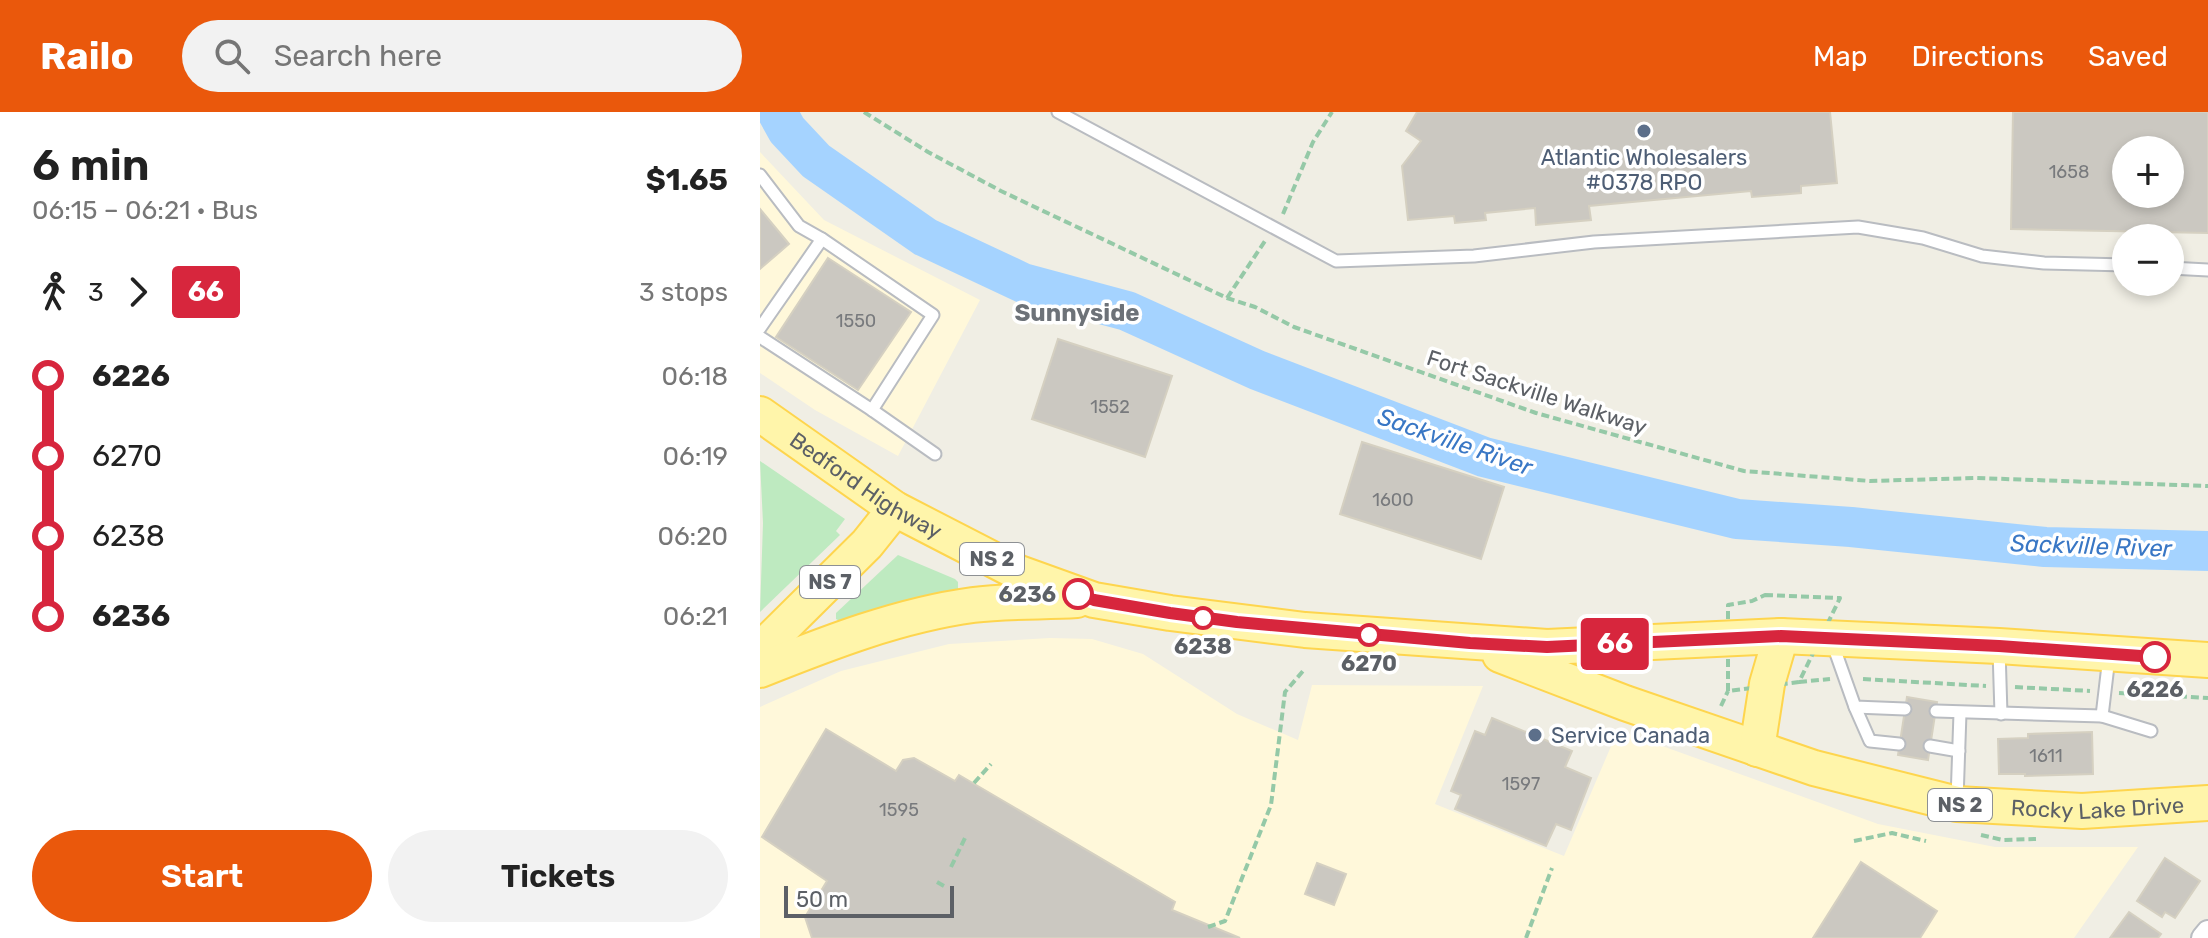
<!DOCTYPE html>
<html lang="en">
<head>
<meta charset="utf-8">
<style>
  body { margin:0; font-family:Rubik,sans-serif; background:#f2f2f2; color:#222; height:100vh; display:flex; flex-direction:column; font-size:30px; white-space:nowrap }
  * { box-sizing:border-box; margin:0 }
  p { font-size:26px; color:#767676 }
  .icon { flex:none; width:44px; height:44px; fill:none; stroke:currentColor; stroke-width:2; stroke-linecap:round; stroke-linejoin:round }
  .map { position:relative; flex:1; overflow:hidden }
  .sheet { display:flex; flex-direction:column; background:#fff; width:760px }
  .sheet>* { flex:none }
  .badge { padding:0 16px; border-radius:6px; font-size:28px; line-height:52px }
  .fabs { position:absolute; left:1352px; top:24px; display:grid; gap:16px }
  .fabs a { display:grid; place-items:center; width:72px; height:72px; border-radius:50%; background:#fff; box-shadow:0 4px 12px #0003; font-size:40px }
  .scale { position:absolute; left:24px; bottom:20px; width:170px; box-sizing:border-box; padding-left:8px; border:4px solid #5c6066; border-top:0; font-size:22px; line-height:28px; white-space:nowrap; color:#5c6066; -webkit-text-stroke:6px #fff; paint-order:stroke }
  .map>.badge { position:absolute; translate:-50% -50%; box-shadow:0 0 0 4px #fff }
  .legs { display:flex; align-items:center; gap:12px; height:88px; padding:0 32px; font-size:26px }
  .legs p { margin-inline-start:auto }
  .head { display:flex; align-items:center; justify-content:space-between; height:136px; padding:0 32px }
  h1 { font-size:44px; font-weight:600; line-height:60px }
  .action { display:flex; gap:16px; margin-top:auto; padding:16px 32px }
  .action a { flex:1; height:92px; border-radius:48px; background:#ea580c; color:#fff; font-size:32px; font-weight:600; line-height:92px; text-align:center }
  .action a+a { background:#f2f2f2; color:#222 }
  ul { padding:0 32px; list-style:none }
  li { display:flex; align-items:center; gap:28px; height:80px; font-size:30px }
  li i { display:grid; place-items:center; width:12px; height:100%; margin:0 10px; background:currentColor }
  li i::after { content:''; width:20px; height:20px; margin:-10px; border:6px solid; border-radius:50%; background:#fff }
  li p { margin-inline-start:auto }
  li:first-child i { background:linear-gradient(#0000 50%,currentColor 0) }
  li:last-child i { background:linear-gradient(currentColor 50%,#0000 0) }
  header { display:flex; align-items:center; gap:48px; box-sizing:border-box; height:112px; padding:0 40px; background:#ea580c; color:#fff }
  header strong { font-size:38px }
  nav { display:flex; gap:44px; margin-inline-start:auto; font-size:28px }
  .search { width:560px; height:72px; background:#f2f2f2; display:flex; align-items:center; gap:20px; box-sizing:border-box; padding:0 28px; border-radius:44px; color:#767676; font-size:30px }
  main { display:flex; flex:1; min-height:0 }
  .map>svg:first-child { display:block }
  .commercial { fill:#fff8da }
  .green { fill:#beeac0 }
  .lines { fill:none; stroke-linecap:round; stroke-linejoin:round }
  .river { stroke:#a5d3ff; stroke-width:40 }
  .building { fill:#cbc8c1; stroke:#d5d0c1; stroke-width:2; fill-rule:evenodd }
  .lane-casing { stroke:#b9bcc1; stroke-width:15 }
  .street-casing { stroke:#b9bcc1; stroke-width:26 }
  .primary-casing { stroke:#fed54e; stroke-width:38 }
  .path { stroke:#95c9a7; stroke-width:4; stroke-dasharray:8 4; stroke-linecap:butt }
  .lane { stroke:#fff; stroke-width:11 }
  .street { stroke:#fff; stroke-width:22 }
  .primary { stroke:#fff5aa; stroke-width:34 }
  .line-1-casing { stroke:#fff; stroke-width:18 }
  .line-1 { stroke:#d7263d; stroke-width:12 }
  .service-dot { fill:#5c6f8a; stroke:#fff; stroke-width:3 }
  .stop-1-dot { fill:#fff; stroke:#d7263d; stroke-width:4 }
  .labels { text-anchor:middle; stroke-width:7; stroke-linejoin:round; paint-order:stroke }
  .number-label { font-size:18px; fill:#787a7d }
  .shield { fill:#fff; stroke:#8d9094; stroke-width:2 }
  .shield-label { font-size:20px; font-weight:bold; fill:#5c6066 }
  .service-label { font-size:22px; fill:#4e5e75; stroke:#fff }
  .street-label { font-size:22px; fill:#5c6066; stroke:#fff }
  .stop-label { font-size:22px; font-weight:bold; fill:#5c6066; stroke:#fff }
  .neighbourhood-label { font-size:24px; font-weight:bold; fill:#6d7278; stroke:#fff }
  .water-label { font-size:24px; font-style:italic; fill:#3977c5; stroke:#fff }
</style>
</head>
<body>
<header>
<strong>Railo</strong>
<div class="search"><svg class="icon" aria-label="search" viewBox="0 0 24 24"><circle cx="10" cy="10" r="6"/><path d="M15 15l6 6"/></svg>Search here</div>
<nav><a>Map</a><a>Directions</a><a>Saved</a></nav>
</header>
<main>
<section class="sheet">
<div class="head"><div><h1>6 min</h1><p>06:15 – 06:21 · Bus</p></div><b>$1.65</b></div>
<div class="legs"><svg class="icon" aria-label="walk" viewBox="0 0 24 24"><circle cx="13" cy="4" r="2"/><path d="M13 8l-2 6 4 7M11 14l-3 7M7 12l3-4h3l4 4"/></svg>3<svg class="icon" aria-label="forward" viewBox="0 0 24 24"><path d="M9 5l7 7-7 7"/></svg><b class="badge" style="background:#d7263d;color:#fff">66</b><p>3 stops</p></div>
<ul>
<li><i style="color:#d7263d"></i><b>6226</b><p>06:18</p></li>
<li><i style="color:#d7263d"></i><span>6270</span><p>06:19</p></li>
<li><i style="color:#d7263d"></i><span>6238</span><p>06:20</p></li>
<li><i style="color:#d7263d"></i><b>6236</b><p>06:21</p></li>
</ul>
<div class="action"><a>Start</a><a>Tickets</a></div>
</section>
<div class="map">
<svg width="1448" height="826" viewBox="0 0 1448 826">
  <rect width="100%" height="100%" fill="#f0eee4"/>
  <!-- commercial -->
  <g class="commercial">
    <polygon points="0,40 64,108 220,188 138,344 55,298 0,261"/>
    <polygon points="290,526 332,527 383,542 477,602 538,628 552,573 723,574 675,692 804,744 858,618 1118,712 1235,735 1378,735 1314,826 0,826 0,595 81,559 189,532"/>
  </g>
  <!-- green -->
  <g class="green">
    <polygon points="0,349 85,407 76,419 80,423 0,500 3,411"/>
    <polygon points="138,443 195,467 198,470 198,478 82,510 76,507 76,501"/>
  </g>
  <g class="lines">
    <!-- river -->
    <polyline class="river" points="17,0 27,18 56,49 165,125 263,171 367,199 497,258 724,345 977,407 1091,415 1285,435 1448,439"/>
  </g>
  <!-- building -->
  <g class="building">
    <polygon points="657,0 1070,0 1077,71 1041,74 1041,81 992,85 991,79 829,94 831,108 776,113 775,96 725,101 726,108 695,111 694,104 648,108 642,54 661,29 646,19"/>
    <path d="M1253 0H1448V121L1251 117ZM1366 38H1410V82H1366Z"/>
    <polygon points="0,97 29,132 0,157"/>
    <polygon points="68,146 151,200 98,278 16,225"/>
    <polygon points="298,227 412,264 385,345 272,307"/>
    <polygon points="602,330 744,375 721,447 580,402"/>
    <polygon points="1147,585 1177,590 1168,648 1138,643"/>
    <polygon points="732,606 812,639 805,655 831,666 811,718 796,712 786,734 695,697 701,683 691,679 715,619 725,623"/>
    <polygon points="66,617 136,659 143,648 154,646 195,669 199,663 415,790 412,798 480,826 52,826 45,805 67,769 2,725"/>
    <polygon points="1332,620 1333,662 1265,664 1265,662 1239,662 1238,627 1268,626 1268,622"/>
    <polygon points="1405,746 1440,769 1415,806 1405,800 1402,805 1377,789"/>
    <polygon points="1101,750 1177,799 1160,826 1053,826"/>
    <polygon points="557,751 586,762 574,793 545,782"/>
    <polygon points="1369,800 1401,822 1398,826 1350,826"/>
  </g>
  <g class="lines">
    <!-- lane casing -->
    <g class="lane-casing">
      <g id="lane">
        <polyline points="298,0 576,149 714,144 834,130 1098,115 1163,126 1222,144 1284,151 1366,153"/>
        <polyline points="0,63 39,114 62,127"/>
        <polyline points="1410,156 1448,158"/>
        <polyline points="0,216 62,127 173,203 112,298 0,225"/>
        <polyline points="112,298 175,342"/>
        <polyline points="1072,530 1095,595 1145,597"/>
        <polyline points="1239,538 1241,602"/>
        <polyline points="1095,595 1110,629 1139,632"/>
        <polyline points="1176,599 1342,604 1391,619"/>
        <polyline points="1342,604 1349,545"/>
        <polyline points="1170,634 1199,639"/>
        <polyline points="1197,688 1200,601"/>
      </g>
    </g>
    <!-- street casing -->
    <g class="street-casing">
      <polyline id="street" points="1443,826 1448,820"/>
    </g>
    <!-- primary casing -->
    <g class="primary-casing">
      <g id="primary">
        <path id="s1" d="M0 302 135 397 259 461 334 488 410 501 545 518 787 535 1021 524 1239 534 1448 548"/>
        <polyline points="0,538 107,432 135,397"/>
        <path id="s2" d="M740 543 865 591 1054 656 1197 692 1322 699 1448 691"/>
        <path d="M0 558C68 531 139 503 213 493 247 489 283 490 317 488"/>
        <polyline points="997,637 1007,572 1021,524"/>
      </g>
    </g>
    <!-- path -->
    <g class="path">
      <polyline points="104,0 168,40 241,79 467,186 495,195 534,215 776,301 984,359 1110,369 1216,366 1448,374"/>
      <polyline points="523,102 553,30 572,0"/>
      <polyline points="467,186 505,129"/>
      <polygon points="1005,483 1080,486 1039,570 968,579 968,493 992,489"/>
      <polyline points="1103,567 1226,574"/>
      <polyline points="1039,570 1070,567"/>
      <polyline points="1255,575 1330,579"/>
      <polyline points="1359,581 1448,586"/>
      <polyline points="961,594 968,579"/>
      <polyline points="214,671 231,652"/>
      <polyline points="1221,723 1243,728 1276,727"/>
      <polyline points="1094,729 1132,721 1166,729"/>
      <polyline points="191,755 206,724"/>
      <polyline points="177,770 184,774"/>
      <polyline points="448,815 465,809 511,693 525,580 543,559"/>
      <polyline points="766,826 792,756"/>
    </g>
    <!-- lane -->
    <use href="#lane" class="lane"/>
    <!-- street -->
    <use href="#street" class="street"/>
    <!-- primary -->
    <use href="#primary" class="primary"/>
  </g>
  <g class="lines">
    <!-- line-1 casing -->
    <g class="line-1-casing">
      <polyline id="line-1" points="318,482 334,488 410,501 477,510 710,531 787,535 1021,524 1239,534 1395,545"/>
    </g>
    <!-- line-1 -->
    <use href="#line-1" class="line-1"/>
  </g>
  <!-- markers -->
  <g class="service-dot">
    <circle cx="884" cy="19" r="8"/>
    <circle cx="775" cy="623" r="8"/>
  </g>
  <g class="stop-1-dot">
    <circle cx="318" cy="482" r="14"/>
    <circle cx="443" cy="506" r="10"/>
    <circle cx="609" cy="523" r="10"/>
    <circle cx="1395" cy="545" r="14"/>
  </g>
  <g class="labels">
    <!-- number labels -->
    <g class="number-label">
      <text x="1309" y="66">1658</text>
      <text x="96" y="215">1550</text>
      <text x="350" y="301">1552</text>
      <text x="633" y="394">1600</text>
      <text x="1286" y="650">1611</text>
      <text x="761" y="678">1597</text>
      <text x="139" y="704">1595</text>
    </g>
    <!-- shield labels -->
    <g class="shield">
      <rect x="200" y="431" width="64" height="32" rx="6"/>
      <rect x="40" y="454" width="60" height="32" rx="6"/>
      <rect x="1168" y="677" width="64" height="32" rx="6"/>
    </g>
    <g class="shield-label">
      <text x="232" y="454">NS 2</text>
      <text x="70" y="477">NS 7</text>
      <text x="1200" y="700">NS 2</text>
    </g>
    <!-- service labels -->
    <g class="service-label">
      <text x="884" y="53">Atlantic Wholesalers<tspan x="884" dy="25">#0378 RPO</tspan></text>
      <text x="791" y="631" text-anchor="start">Service Canada</text>
    </g>
    <!-- street labels -->
    <g class="street-label">
      <text transform="translate(777 280) rotate(18)" y="8">Fort Sackville Walkway</text>
      <text dy="8" stroke="none"><textPath href="#s1" startOffset="128">Bedford Highway</textPath></text>
      <text dy="8" stroke="none"><textPath href="#s2" startOffset="622">Rocky Lake Drive</textPath></text>
    </g>
    <!-- stop labels -->
    <g class="stop-label">
      <text x="296" y="490" text-anchor="end">6236</text>
      <text x="443" y="542">6238</text>
      <text x="609" y="559">6270</text>
      <text x="1395" y="585">6226</text>
    </g>
    <!-- neighbourhood labels -->
    <g class="neighbourhood-label">
      <text x="317" y="209">Sunnyside</text>
    </g>
    <!-- water labels -->
    <g class="water-label">
      <text transform="translate(695 330) rotate(19)" y="8">Sackville River</text>
      <text transform="translate(1331 434) rotate(2)" y="8">Sackville River</text>
    </g>
  </g>
</svg>
<div class="fabs">
<a>+</a>
<a>−</a>
</div>
<div class="scale">50 m</div>
<b class="badge" style="left:855px;top:532px;background:#d7263d;color:#fff">66</b>
</div>
</main>
</body>
</html>
